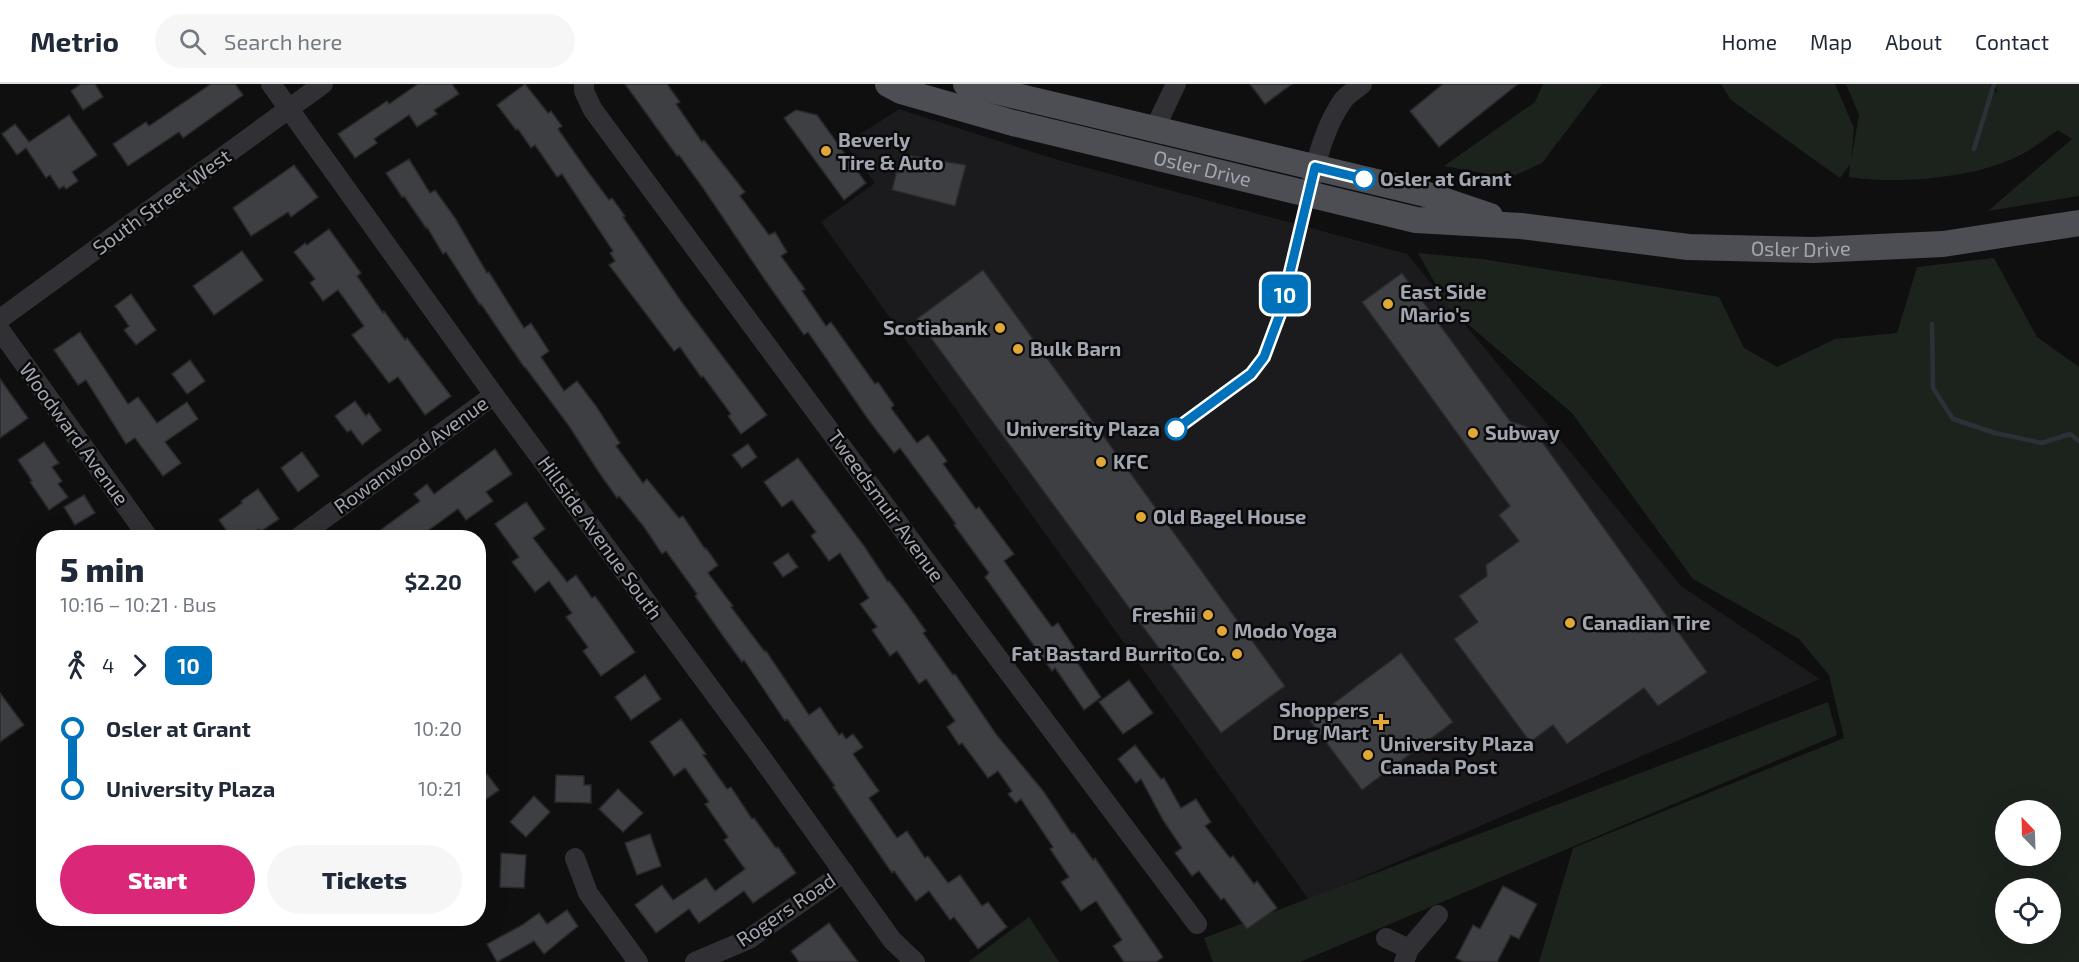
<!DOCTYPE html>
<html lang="en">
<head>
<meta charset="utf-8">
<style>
  body { margin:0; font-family:"Exo 2",sans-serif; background:#f6f6f7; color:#1f2937; height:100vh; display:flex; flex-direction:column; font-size:22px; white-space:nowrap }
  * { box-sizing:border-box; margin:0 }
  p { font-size:20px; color:#747a83 }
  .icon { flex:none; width:33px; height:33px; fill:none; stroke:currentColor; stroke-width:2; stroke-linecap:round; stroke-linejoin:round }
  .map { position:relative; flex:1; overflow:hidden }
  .side { position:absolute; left:36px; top:446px; width:450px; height:396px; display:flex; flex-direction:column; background:#fff; border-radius:24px; box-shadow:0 6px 24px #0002 }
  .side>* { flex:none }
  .badge { padding:0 12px; border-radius:9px; font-size:21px; line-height:39px }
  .needle { width:39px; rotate:337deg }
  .tools { position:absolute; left:1995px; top:716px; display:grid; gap:12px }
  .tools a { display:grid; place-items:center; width:66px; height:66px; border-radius:50%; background:#fff; box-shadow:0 6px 24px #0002; font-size:30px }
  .map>.badge { position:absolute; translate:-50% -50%; box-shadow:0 0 0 3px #fff }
  .legs { display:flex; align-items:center; gap:9px; height:66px; padding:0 24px; font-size:20px }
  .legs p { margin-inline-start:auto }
  .head { display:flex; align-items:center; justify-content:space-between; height:102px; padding:0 24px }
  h1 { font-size:33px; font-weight:800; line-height:45px }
  .action { display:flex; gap:12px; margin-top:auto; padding:12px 24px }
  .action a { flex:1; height:69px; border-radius:36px; background:#db2777; color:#fff; font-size:24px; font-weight:800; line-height:69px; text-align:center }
  .action a+a { background:#f6f6f7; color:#1f2937 }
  ul { padding:0 24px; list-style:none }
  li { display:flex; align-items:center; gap:21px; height:60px; font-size:22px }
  li i { display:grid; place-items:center; width:9px; height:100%; margin:0 8px; background:currentColor }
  li i::after { content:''; width:15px; height:15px; margin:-8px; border:4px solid; border-radius:50%; background:#fff }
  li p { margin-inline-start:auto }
  li:first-child i { background:linear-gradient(#0000 50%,currentColor 0) }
  li:last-child i { background:linear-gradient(currentColor 50%,#0000 0) }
  header { display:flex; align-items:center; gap:36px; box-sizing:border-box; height:84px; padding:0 30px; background:#fff; border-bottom:2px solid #e0e1e3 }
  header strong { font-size:28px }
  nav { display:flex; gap:33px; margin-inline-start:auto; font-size:21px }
  .search { width:420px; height:54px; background:#f6f6f7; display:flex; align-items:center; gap:15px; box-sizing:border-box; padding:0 21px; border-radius:33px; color:#747a83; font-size:22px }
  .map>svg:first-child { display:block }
  .built { fill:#1b1b1d }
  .green { fill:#1c231d; fill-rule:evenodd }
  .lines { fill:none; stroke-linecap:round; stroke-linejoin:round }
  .stream { stroke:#2a3238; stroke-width:4.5 }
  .building { fill:#3e3f43; stroke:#29292c; stroke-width:1.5 }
  .minor { stroke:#313135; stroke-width:20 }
  .major { stroke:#4d4e54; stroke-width:26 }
  .line-1-casing { stroke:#fff; stroke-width:14 }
  .line-1 { stroke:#0072bc; stroke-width:9 }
  .poi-dot { fill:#e1a737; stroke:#0a0a0b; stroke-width:2 }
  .stop-1-dot { fill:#fff; stroke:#0072bc; stroke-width:3 }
  .labels { text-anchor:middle; stroke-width:5; stroke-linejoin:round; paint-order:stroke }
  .poi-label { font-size:20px; font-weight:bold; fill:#a2a6b0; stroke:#0a0a0b; text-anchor:start }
  .street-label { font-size:20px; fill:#a2a6b0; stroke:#0a0a0b }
  .stop-label { font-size:20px; font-weight:bold; fill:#a2a6b0; stroke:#0a0a0b; text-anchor:start }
</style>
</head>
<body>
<header>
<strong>Metrio</strong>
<div class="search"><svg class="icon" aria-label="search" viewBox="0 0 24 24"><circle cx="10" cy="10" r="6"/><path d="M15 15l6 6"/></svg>Search here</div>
<nav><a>Home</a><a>Map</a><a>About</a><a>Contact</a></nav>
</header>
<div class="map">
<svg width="2079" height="878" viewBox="0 0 2079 878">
  <rect width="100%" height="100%" fill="#0f0f10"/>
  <!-- built -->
  <polygon class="built" points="899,25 1058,76 1407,170 1681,502 1820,595 1309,816 821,138 875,99 845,60"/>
  <!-- green -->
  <g class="green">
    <polygon points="1543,0 1602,0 1542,79 1509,94 1444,82 1535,18"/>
    <path d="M1721 0H1835L1854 44 1851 77 1859 31 1846 0H1990L1994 7 1998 9 1994 0H2079V112L1988 127 2072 55 2058 46C2040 59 2023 72 2002 79 1959 95 1893 100 1849 93L1850 80 1840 94 1731 16Z"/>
    <path d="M1418 169 1482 175 1719 213 1744 264 1777 283 1835 255 1897 249 1917 183 1994 174 2037 253 2079 283V878H1539L1573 764 1844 654 1829 591 1799 555 1693 495 1572 329 1449 224ZM2006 726H2050V771H2006ZM2006 804H2050V849H2006Z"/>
    <polygon points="1828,618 1837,651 1300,878 1213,878 1204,854"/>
    <polygon points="1029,833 1059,878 968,878"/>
  </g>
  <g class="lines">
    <!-- stream -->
    <g class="stream">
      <polyline points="1974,65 1994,0"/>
      <polyline points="1932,240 1933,304 1953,335 1995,349 2042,359 2070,350 2079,357"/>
    </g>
  </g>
  <!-- building -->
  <g class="building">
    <polygon points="81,0 95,0 103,13 83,26 71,7"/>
    <polygon points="211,0 235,0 243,11 183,54 179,48 128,82 113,60 146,38 149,42"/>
    <polygon points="418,0 452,0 459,10 434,26 437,30 417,43 409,31 374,55 377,59 355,74 338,50 387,17 389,20"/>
    <polygon points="525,0 548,29 551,27 562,42 558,45 586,85 609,116 612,114 625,132 623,133 683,220 767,331 741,350 728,332 731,330 703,292 701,293 680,263 674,267 609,181 615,177 610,169 613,167 562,90 557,93 535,61 531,64 518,45 516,46 497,21"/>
    <polygon points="625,0 667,0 680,18 676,20 702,58 704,56 745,108 740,112 769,151 775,148 787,168 781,172 805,205 802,207 826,242 831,238 875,300 878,298 894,321 891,324 917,359 928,351 947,377 943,380 976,425 979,423 1014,470 1004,477 1052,543 1058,539 1078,569 1073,572 1101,613 1084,626 1055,584 1052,587 985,493 989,489 954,441 956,440 900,364 894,369 870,338 808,248 804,251 765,196 703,104 679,71 677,72"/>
    <polygon points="1250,0 1292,0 1265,20"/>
    <polygon points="1443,0 1518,0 1439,63 1410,27"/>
    <polygon points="796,26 817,31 866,99 844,116 784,34"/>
    <polygon points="69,31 97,71 72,88 78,97 66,105 64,102 59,105 50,91 46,94 26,64 17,71 2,50 15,40 29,58"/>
    <polygon points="901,70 966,81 955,122 892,106"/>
    <polygon points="409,75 430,109 435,106 455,134 487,189 489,188 524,244 531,239 549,267 541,273 564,307 577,297 596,322 620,359 616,362 643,399 647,395 679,434 683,432 705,465 706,464 718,481 708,489 733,522 731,523 765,568 766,567 809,631 820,623 839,651 842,649 846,655 853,650 863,663 853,670 879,707 869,714 897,754 907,747 925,774 928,772 948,799 960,791 982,822 988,818 1007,843 978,865 954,833 950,836 929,807 916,817 894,787 892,789 833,703 835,702 787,635 785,637 744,576 742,578 723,552 695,512 697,510 666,467 662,470 644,443 619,412 617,414 598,387 569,342 525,283 524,283 481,220 480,221 446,168 443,170 427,143 426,144 404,112 402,113 386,89"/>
    <polygon points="294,81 318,113 291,133 288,128 251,152 233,124"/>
    <polygon points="329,145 361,189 357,192 383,229 384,227 405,256 407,254 451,312 425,331 398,293 389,299 352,251 364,242 338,206 323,217 310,199 315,195 294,168 305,159 307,161"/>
    <polygon points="242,167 263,196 214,231 193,202"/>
    <polygon points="983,186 1285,602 1221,649 917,235"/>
    <polygon points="1402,189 1510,337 1533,345 1707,588 1658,622 1644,604 1567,660 1553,641 1530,658 1454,555 1478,538 1459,512 1487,492 1486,481 1519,457 1499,431 1510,422 1362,218"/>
    <polygon points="131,210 156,246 136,261 124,246 129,242 115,222"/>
    <polygon points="80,248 128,320 138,313 157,339 187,318 198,335 165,358 181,379 163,392 135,354 126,360 86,296 78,301 54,266"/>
    <polygon points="190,276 205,297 187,310 172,290"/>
    <polygon points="0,295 28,334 0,354"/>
    <polygon points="355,317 366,332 369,329 381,346 362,361 351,346 347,348 335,332"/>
    <polygon points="44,358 59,379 52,383 62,397 58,400 68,413 49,426 30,398 32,397 18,376"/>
    <polygon points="748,360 757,373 742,384 732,371"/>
    <polygon points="495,365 512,390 486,408 493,417 466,436 458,425 419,453 371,453 420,417 414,410 427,400 434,410"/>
    <polygon points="302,368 319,392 298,408 281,384"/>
    <polygon points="798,374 864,462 888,498 889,497 906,519 926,547 923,549 953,591 955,590 996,650 1044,708 1072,750 1074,749 1093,776 1095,774 1163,873 1156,878 1124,878 1113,862 1122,856 1096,817 1081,827 1061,798 1069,793 1050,765 1053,763 1021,715 1016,719 1008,710 1012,707 998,687 988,694 962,659 959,661 947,643 955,637 926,595 919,600 897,567 890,572 872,546 877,543 860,520 869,514 840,469 829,477 811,452 816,448 792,416 782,423 764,398"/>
    <polygon points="258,405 279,435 261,447 259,445 247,453 231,453 219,436 242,419 241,417"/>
    <polygon points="84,411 95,429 75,441 64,423"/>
    <polygon points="526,418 545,445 533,454 567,498 576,491 592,514 595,512 635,568 601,592 583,567 588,563 566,533 572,529 549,497 535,508 512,478 519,473 495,440"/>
    <polygon points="788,469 798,483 783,493 773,479"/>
    <polygon points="1401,569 1453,638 1362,706 1310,637"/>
    <polygon points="645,591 661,615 631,636 615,613"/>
    <polygon points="1129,596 1153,629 1123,650 1099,618"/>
    <polygon points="0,609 24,641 0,658"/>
    <polygon points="681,635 706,670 703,671 727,705 731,703 752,735 754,734 776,764 778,763 796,789 753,819 744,807 699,839 689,825 656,849 635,821 662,801 673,816 706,794 715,807 745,785 724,756 728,753 705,720 709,718 685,684 674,692 650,658"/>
    <polygon points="1135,661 1161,695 1164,694 1181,724 1196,715 1211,738 1205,742 1230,774 1233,772 1254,800 1257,797 1277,824 1247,845 1224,814 1221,816 1199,787 1192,792 1175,769 1182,764 1163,736 1141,695 1136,699 1118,675"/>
    <polygon points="487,690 499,706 478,721 478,696"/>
    <polygon points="556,691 584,692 584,701 591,701 591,719 555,718"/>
    <polygon points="618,705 643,729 623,748 599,725"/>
    <polygon points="534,712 550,728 526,753 510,738"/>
    <polygon points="650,750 661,782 637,791 625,759"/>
    <polygon points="501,769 526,771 524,804 500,803"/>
    <polygon points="1503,802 1537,820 1519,855 1511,851 1497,878 1464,878 1456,874 1473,841 1480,845"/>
    <polygon points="567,826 578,842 544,870 534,857 497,878 487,860 522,841 539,829 547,840"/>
    <polygon points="829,839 858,878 799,878 791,867"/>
  </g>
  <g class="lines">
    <!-- minor -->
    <g class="minor">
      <polyline points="271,0 494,311 756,666 892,856 915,878"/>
      <polyline points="584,0 584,7 593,26 974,542 1197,840"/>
      <polyline points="1155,44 1176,0"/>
      <path d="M1308 111C1316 79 1324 42 1344 15 1349 10 1356 5 1362 0"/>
      <polyline points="0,235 323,0"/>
      <polyline points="0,246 148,453"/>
      <polyline points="299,453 494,311"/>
      <polyline points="575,774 588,809 638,878"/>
      <polyline points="1386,854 1409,865"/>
      <polyline points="695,878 749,855 844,788"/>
      <polyline points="1404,878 1409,865 1438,831"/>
    </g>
    <!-- major -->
    <g class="major">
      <path id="s1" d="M888 0 901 7 1013 39 1416 136 1521 142 1688 163 1814 166 1943 160 2079 139"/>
      <polyline points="966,0 1422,109 1490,132"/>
    </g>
  </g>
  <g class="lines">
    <!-- line-1 casing -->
    <g class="line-1-casing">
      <polyline id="line-1" points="1176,345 1251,290 1264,273 1280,230 1315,83 1364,95"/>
    </g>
    <!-- line-1 -->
    <use href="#line-1" class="line-1"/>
  </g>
  <!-- markers -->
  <g class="poi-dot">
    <circle cx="826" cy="67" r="6"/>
    <circle cx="1388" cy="220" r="6"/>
    <circle cx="1000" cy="244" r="6"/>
    <circle cx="1018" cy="265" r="6"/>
    <circle cx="1473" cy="349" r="6"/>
    <circle cx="1101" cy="378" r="6"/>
    <circle cx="1141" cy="433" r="6"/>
    <circle cx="1208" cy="531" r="6"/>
    <circle cx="1570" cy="539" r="6"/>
    <circle cx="1222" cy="547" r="6"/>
    <circle cx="1237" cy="570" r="6"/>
    <path d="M1378 629h6v6h6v6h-6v6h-6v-6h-6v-6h6z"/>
    <circle cx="1368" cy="671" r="6"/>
  </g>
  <g class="stop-1-dot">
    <circle cx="1364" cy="95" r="10"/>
    <circle cx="1176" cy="345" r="10"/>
  </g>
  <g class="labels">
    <!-- poi labels -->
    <g class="poi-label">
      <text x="838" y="63">Beverly<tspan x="838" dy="23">Tire &amp; Auto</tspan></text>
      <text x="1400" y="215">East Side<tspan x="1400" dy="23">Mario's</tspan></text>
      <text x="988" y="251" text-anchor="end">Scotiabank</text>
      <text x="1030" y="272">Bulk Barn</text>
      <text x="1485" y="356">Subway</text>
      <text x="1113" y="385">KFC</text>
      <text x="1153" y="440">Old Bagel House</text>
      <text x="1196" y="538" text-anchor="end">Freshii</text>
      <text x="1582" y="546">Canadian Tire</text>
      <text x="1234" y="554">Modo Yoga</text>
      <text x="1225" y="577" text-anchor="end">Fat Bastard Burrito Co.</text>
      <text x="1369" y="633" text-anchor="end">Shoppers<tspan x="1369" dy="23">Drug Mart</tspan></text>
      <text x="1380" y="667">University Plaza<tspan x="1380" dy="23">Canada Post</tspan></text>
    </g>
    <!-- street labels -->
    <g class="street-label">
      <text dy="7" stroke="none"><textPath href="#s1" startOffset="326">Osler Drive</textPath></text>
      <text transform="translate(162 118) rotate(-36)" y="7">South Street West</text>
      <text dy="7" stroke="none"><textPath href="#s1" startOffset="932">Osler Drive</textPath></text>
      <text transform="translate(74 350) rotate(54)" y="7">Woodward Avenue</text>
      <text transform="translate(411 371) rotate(-36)" y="7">Rowanwood Avenue</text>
      <text transform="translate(886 422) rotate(54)" y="7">Tweedsmuir Avenue</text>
      <text transform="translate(600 454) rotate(54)" y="7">Hillside Avenue South</text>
      <text transform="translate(786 826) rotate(-34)" y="7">Rogers Road</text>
    </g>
    <!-- stop labels -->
    <g class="stop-label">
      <text x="1380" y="102">Osler at Grant</text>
      <text x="1160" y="352" text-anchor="end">University Plaza</text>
    </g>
  </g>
</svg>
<div class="tools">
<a><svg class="needle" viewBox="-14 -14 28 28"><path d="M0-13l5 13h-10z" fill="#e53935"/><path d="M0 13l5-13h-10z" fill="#747a83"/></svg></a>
<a><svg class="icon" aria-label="locate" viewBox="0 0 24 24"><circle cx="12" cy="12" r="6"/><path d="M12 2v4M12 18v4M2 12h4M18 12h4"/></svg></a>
</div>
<b class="badge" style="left:1285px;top:210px;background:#0072bc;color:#fff">10</b>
<section class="side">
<div class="head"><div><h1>5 min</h1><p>10:16 – 10:21 · Bus</p></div><b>$2.20</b></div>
<div class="legs"><svg class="icon" aria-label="walk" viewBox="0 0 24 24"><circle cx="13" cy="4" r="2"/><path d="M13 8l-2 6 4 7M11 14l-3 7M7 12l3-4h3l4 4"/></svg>4<svg class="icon" aria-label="forward" viewBox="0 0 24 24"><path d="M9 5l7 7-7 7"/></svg><b class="badge" style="background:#0072bc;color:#fff">10</b></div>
<ul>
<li><i style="color:#0072bc"></i><b>Osler at Grant</b><p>10:20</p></li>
<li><i style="color:#0072bc"></i><b>University Plaza</b><p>10:21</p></li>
</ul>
<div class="action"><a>Start</a><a>Tickets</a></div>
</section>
</div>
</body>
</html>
